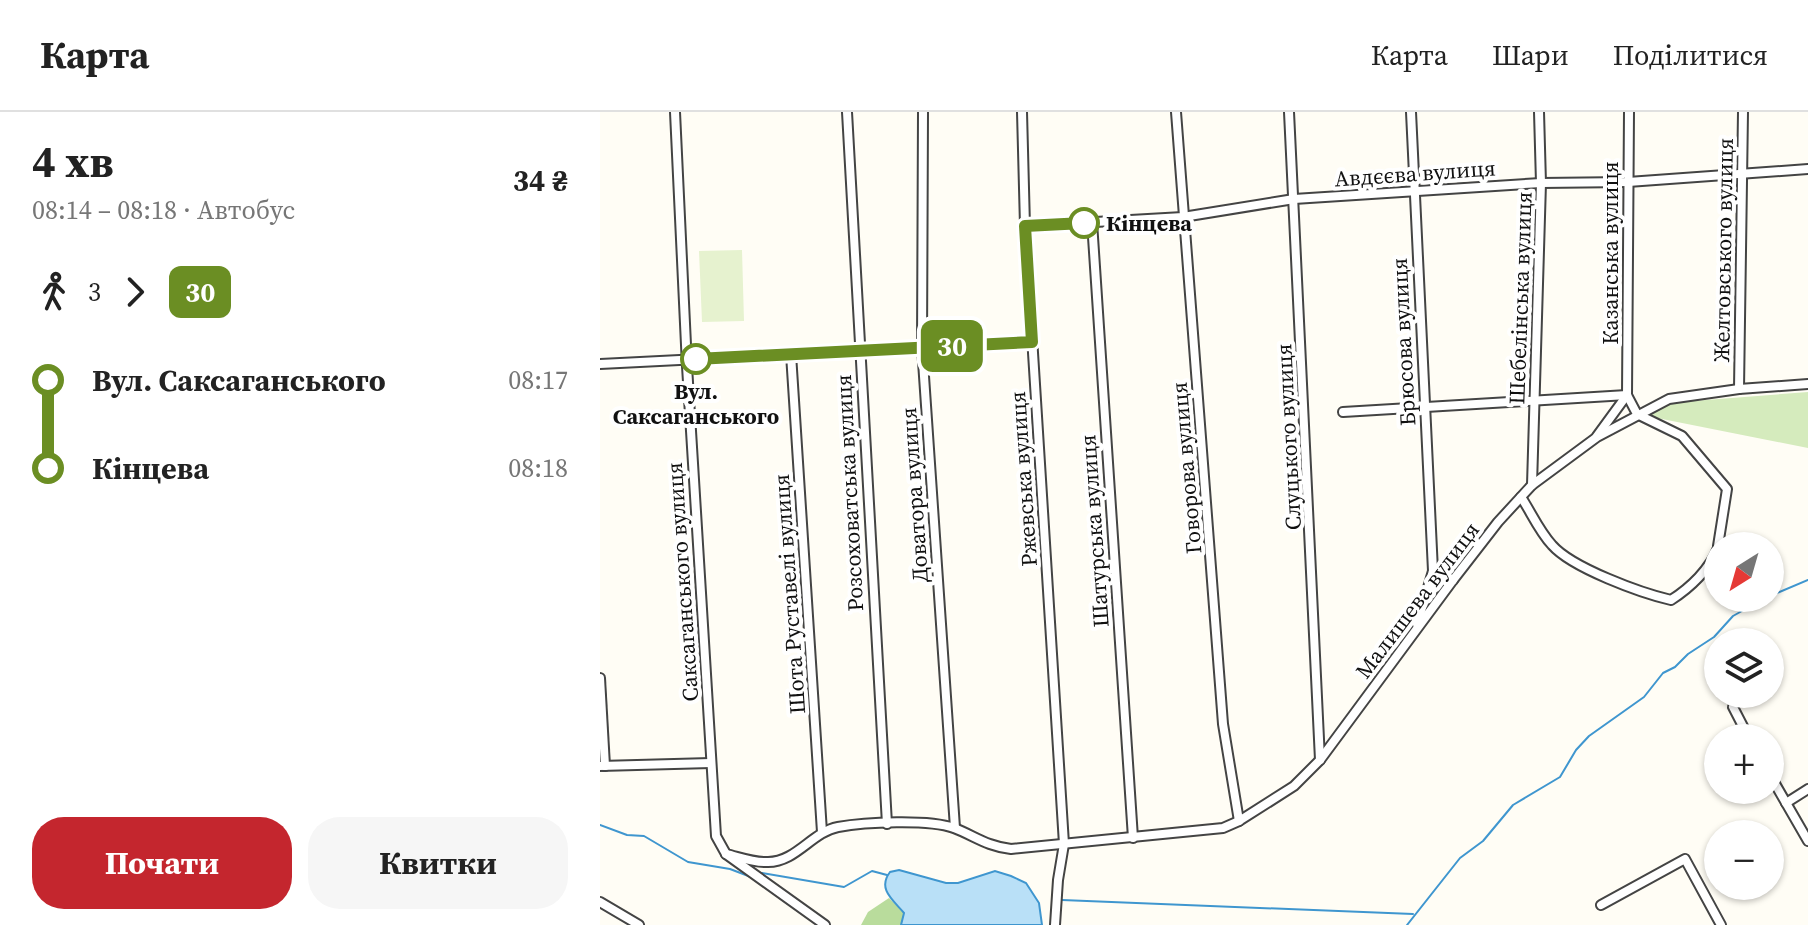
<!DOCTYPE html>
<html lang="uk">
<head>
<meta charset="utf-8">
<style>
  body { margin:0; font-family:"Source Serif 4",serif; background:#f6f6f6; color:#222; height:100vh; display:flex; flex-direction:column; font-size:30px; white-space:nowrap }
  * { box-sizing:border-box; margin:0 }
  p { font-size:26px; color:#767676 }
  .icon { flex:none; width:44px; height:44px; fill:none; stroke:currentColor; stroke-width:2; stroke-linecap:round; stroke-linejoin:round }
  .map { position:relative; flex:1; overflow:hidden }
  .panel { display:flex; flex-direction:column; background:#fff; width:600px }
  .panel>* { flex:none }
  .badge { padding:0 16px; border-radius:12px; font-size:28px; line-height:52px }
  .needle { width:52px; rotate:217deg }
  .buttons { position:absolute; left:1104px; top:420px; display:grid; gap:16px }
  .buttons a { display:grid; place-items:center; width:80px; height:80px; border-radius:50%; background:#fff; box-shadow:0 2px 6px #0004; font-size:40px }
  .map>.badge { position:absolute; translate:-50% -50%; box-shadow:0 0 0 4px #fff }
  .legs { display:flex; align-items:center; gap:12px; height:88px; padding:0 32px; font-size:26px }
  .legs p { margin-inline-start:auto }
  .overview { display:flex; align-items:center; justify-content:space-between; height:136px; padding:0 32px }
  h1 { font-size:44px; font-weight:700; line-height:60px }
  .action { display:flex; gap:16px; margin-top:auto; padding:16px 32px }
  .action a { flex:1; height:92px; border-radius:32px; background:#c4262e; color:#fff; font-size:32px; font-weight:700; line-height:92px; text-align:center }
  .action a+a { background:#f6f6f6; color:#222 }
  ul { padding:0 32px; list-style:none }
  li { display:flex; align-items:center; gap:28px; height:88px; font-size:30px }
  li i { display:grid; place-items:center; width:12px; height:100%; margin:0 10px; background:currentColor }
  li i::after { content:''; width:20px; height:20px; margin:-10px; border:6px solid; border-radius:50%; background:#fff }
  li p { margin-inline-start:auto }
  li:first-child i { background:linear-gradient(#0000 50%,currentColor 0) }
  li:last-child i { background:linear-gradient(currentColor 50%,#0000 0) }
  header { display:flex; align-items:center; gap:48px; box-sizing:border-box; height:112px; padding:0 40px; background:#fff; border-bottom:2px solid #e0e0e0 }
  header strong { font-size:38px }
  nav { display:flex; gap:44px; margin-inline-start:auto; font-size:28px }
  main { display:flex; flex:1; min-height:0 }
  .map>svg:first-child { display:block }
  .green { fill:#d5ebbd }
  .forest { fill:#b9dc9c }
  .pitch { fill:#e6f2cf }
  .water { fill:#b9e0f7; stroke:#3f96cf; stroke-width:2 }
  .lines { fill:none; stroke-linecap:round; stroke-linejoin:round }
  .stream { stroke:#3f96cf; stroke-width:2 }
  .minor-casing { stroke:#444; stroke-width:12 }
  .minor { stroke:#fff; stroke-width:8 }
  .line-1-casing { stroke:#fff; stroke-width:18 }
  .line-1 { stroke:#6b8e23; stroke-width:12 }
  .stop-1-dot { fill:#fff; stroke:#6b8e23; stroke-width:4 }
  .labels { text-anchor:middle; stroke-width:8; stroke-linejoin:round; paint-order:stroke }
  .street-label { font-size:22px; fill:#111; stroke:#fff }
  .stop-label { font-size:22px; font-weight:bold; fill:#111; stroke:#fff; text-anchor:start }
</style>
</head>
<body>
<header>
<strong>Карта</strong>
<nav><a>Карта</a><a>Шари</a><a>Поділитися</a></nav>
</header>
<main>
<section class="panel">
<div class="overview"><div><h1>4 хв</h1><p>08:14 – 08:18 · Автобус</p></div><b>34 ₴</b></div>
<div class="legs"><svg class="icon" aria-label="walk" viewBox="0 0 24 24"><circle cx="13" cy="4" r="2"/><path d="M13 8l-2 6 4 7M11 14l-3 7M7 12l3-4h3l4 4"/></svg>3<svg class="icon" aria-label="forward" viewBox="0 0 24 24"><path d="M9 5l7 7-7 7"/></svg><b class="badge" style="background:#6b8e23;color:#fff">30</b></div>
<ul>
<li><i style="color:#6b8e23"></i><b>Вул. Саксаганського</b><p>08:17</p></li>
<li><i style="color:#6b8e23"></i><b>Кінцева</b><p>08:18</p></li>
</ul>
<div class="action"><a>Почати</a><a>Квитки</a></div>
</section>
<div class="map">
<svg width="1208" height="813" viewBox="0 0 1208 813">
  <rect width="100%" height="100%" fill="#fffdf5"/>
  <!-- green -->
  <polygon class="green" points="1208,280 1208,336 1037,302 1067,291"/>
  <!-- forest -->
  <polygon class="forest" points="289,786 304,801 301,813 261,813 268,800"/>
  <!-- pitch -->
  <polygon class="pitch" points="142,138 144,209 102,210 99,139"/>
  <!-- water -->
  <path class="water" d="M299 758 346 771H358L395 759 411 764 426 771 439 791 442 813H301L304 801C293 788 277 777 290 760Z"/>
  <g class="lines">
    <!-- stream -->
    <g class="stream">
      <polyline points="1170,484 1208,468"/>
      <polyline points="0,713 27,723 44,724 88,750 130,757 151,765"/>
      <polyline points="162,761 244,775 272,759 287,763"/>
      <polyline points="462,788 813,802"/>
      <polyline points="807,813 860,746 883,729 913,693 960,665 976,638 989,624 1044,585 1063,561 1075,555 1088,542 1114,525 1133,504 1165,486"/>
    </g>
    <!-- minor casing -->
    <g class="minor-casing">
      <g id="minor">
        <polyline points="75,0 87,254 116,724 126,742 225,813"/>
        <polyline points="247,0 287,712"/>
        <polyline points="323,0 322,235 355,716"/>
        <polyline points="422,0 425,114 464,732 458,768 455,813"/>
        <polyline points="576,0 623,612 639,709"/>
        <polyline points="689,0 720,648"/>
        <polyline points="811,0 833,459 817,512"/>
        <polyline points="1029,0 1027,283 1037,302"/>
        <polyline points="492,110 533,726"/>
        <polyline points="425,114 583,105 694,87 941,71 1028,70 1208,57"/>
        <polyline points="191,242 222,720"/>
        <polyline points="0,252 432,230"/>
        <polyline points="1139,277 1143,0"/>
        <polyline points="743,300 1027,283"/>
        <polyline points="1037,302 1082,324 1127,377 1118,434"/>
        <polyline points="997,324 1027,283"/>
        <polyline points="932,373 941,71 939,0"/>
        <path d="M921 385C931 400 939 419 952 433 972 456 1041 481 1071 488 1090 476 1110 457 1118 436"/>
        <polyline points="833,459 853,468"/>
        <polyline points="0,566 5,654"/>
        <polyline points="1133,595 1149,626"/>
        <polyline points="0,654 111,651"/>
        <polyline points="1170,663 1208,729"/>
        <polyline points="1186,691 1208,677"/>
        <path d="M126 742C139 745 155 751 168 750 196 750 212 720 238 715 265 710 329 707 354 716 375 724 386 734 411 737L623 716 639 709 694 674 720 648 853 468 898 410 932 373 997 325 1069 287 1139 277 1208 272"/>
        <polyline points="0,790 39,813"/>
        <polyline points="1001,793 1085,747 1121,813"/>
      </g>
    </g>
    <!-- minor -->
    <use href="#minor" class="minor"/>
  </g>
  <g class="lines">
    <!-- line-1 casing -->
    <g class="line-1-casing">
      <polyline id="line-1" points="96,247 432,230 425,114 484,111"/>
    </g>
    <!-- line-1 -->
    <use href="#line-1" class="line-1"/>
  </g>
  <!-- markers -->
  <g class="stop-1-dot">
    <circle cx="484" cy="111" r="14"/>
    <circle cx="96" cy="247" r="14"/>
  </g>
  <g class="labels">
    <!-- street labels -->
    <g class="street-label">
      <text transform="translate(815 61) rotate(-4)" y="8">Авдєєва вулиця</text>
      <text transform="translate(1123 138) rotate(-89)" y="8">Желтовського вулиця</text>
      <text transform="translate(1010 141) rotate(-90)" y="8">Казанська вулиця</text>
      <text transform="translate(920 186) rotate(-88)" y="8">Шебелінська вулиця</text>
      <text transform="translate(803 230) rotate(-93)" y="8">Брюсова вулиця</text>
      <text transform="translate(688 325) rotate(-93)" y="8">Слуцького вулиця</text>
      <text transform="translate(586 356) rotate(-95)" y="8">Говорова вулиця</text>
      <text transform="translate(423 367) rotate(-94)" y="8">Ржевська вулиця</text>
      <text transform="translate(249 381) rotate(-93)" y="8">Розсоховатська вулиця</text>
      <text transform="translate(314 383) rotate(-94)" y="8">Доватора вулиця</text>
      <text transform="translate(494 419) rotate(-94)" y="8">Шатурська вулиця</text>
      <text transform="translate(82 470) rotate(-94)" y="8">Саксаганського вулиця</text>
      <text transform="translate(189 482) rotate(-94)" y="8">Шота Руставелі вулиця</text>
      <text transform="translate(817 488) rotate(-53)" y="8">Малишева вулиця</text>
    </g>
    <!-- stop labels -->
    <g class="stop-label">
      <text x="506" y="119">Кінцева</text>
      <text x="96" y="287" text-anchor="middle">Вул.<tspan x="96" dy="25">Саксаганського</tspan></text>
    </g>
  </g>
</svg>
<div class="buttons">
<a><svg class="needle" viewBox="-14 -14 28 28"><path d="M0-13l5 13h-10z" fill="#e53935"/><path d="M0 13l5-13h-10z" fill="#767676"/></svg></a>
<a><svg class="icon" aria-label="layers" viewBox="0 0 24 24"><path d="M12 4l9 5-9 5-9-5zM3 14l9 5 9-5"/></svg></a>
<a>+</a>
<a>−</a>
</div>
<b class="badge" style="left:352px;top:234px;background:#6b8e23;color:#fff">30</b>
</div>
</main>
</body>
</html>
